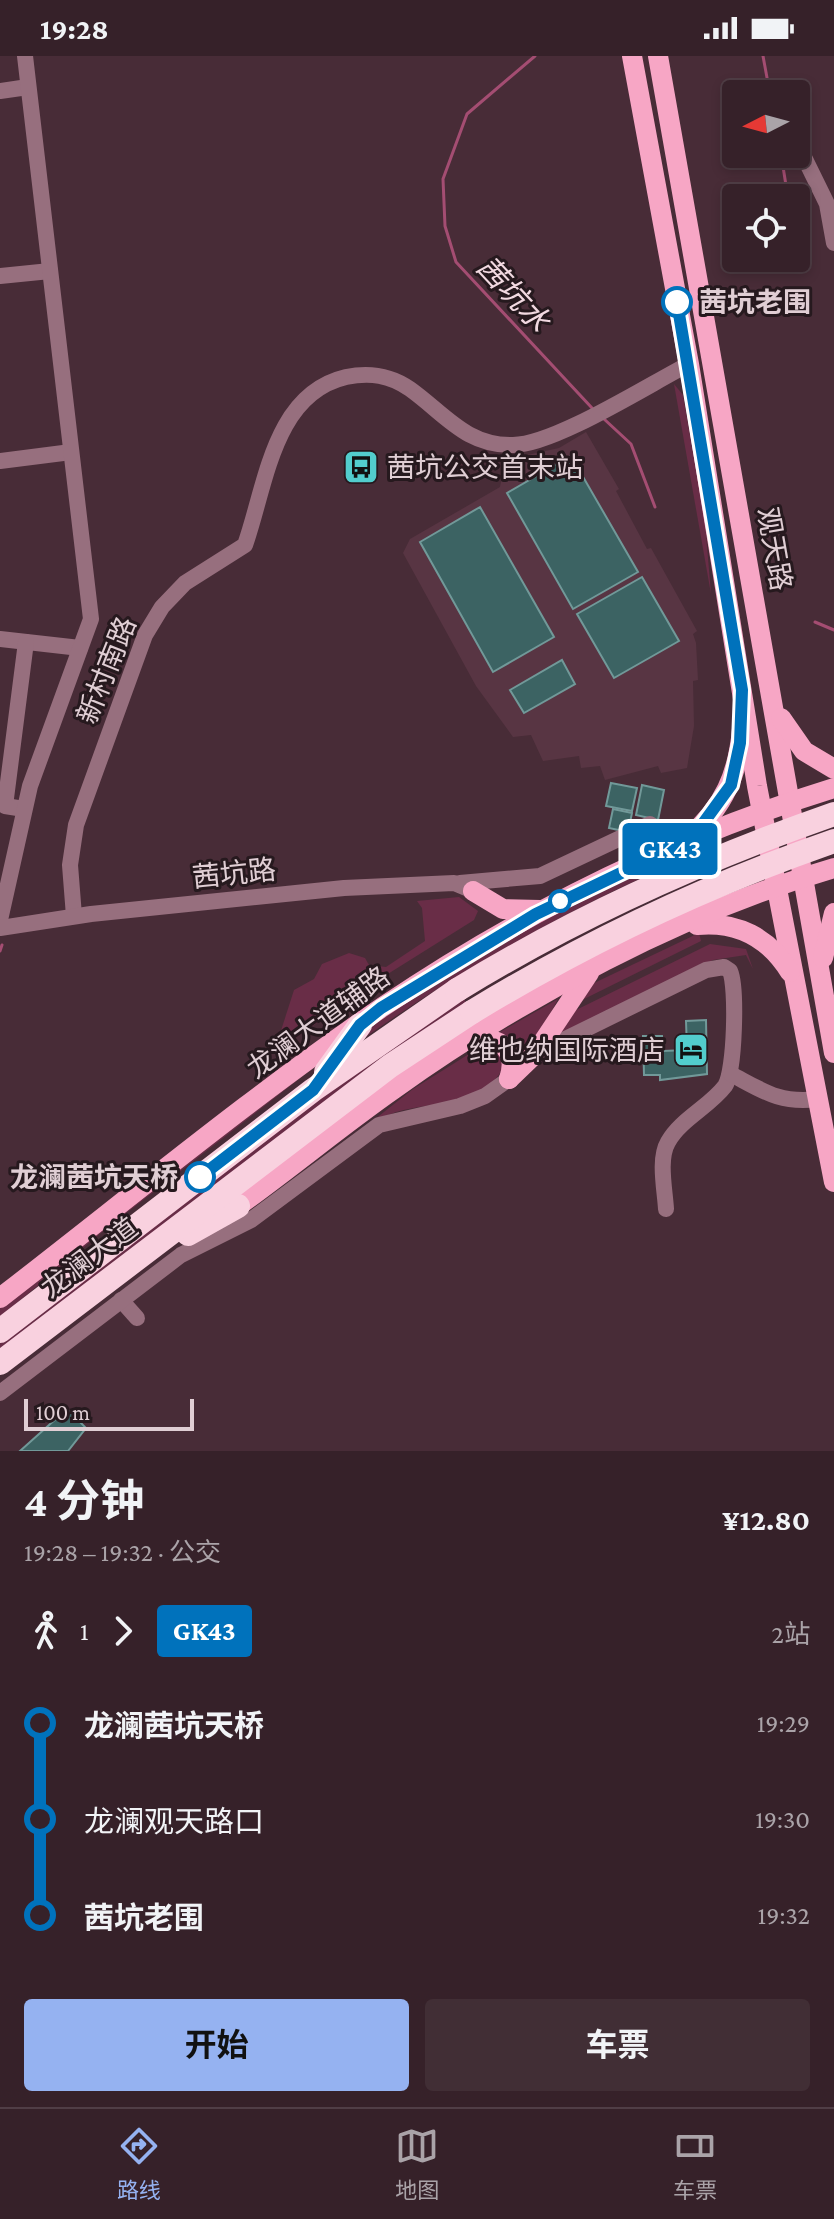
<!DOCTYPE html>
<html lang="zh">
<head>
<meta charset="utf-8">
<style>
  body { margin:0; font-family:"Crimson Pro","Noto Sans SC",serif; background:#412e35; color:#f1f3f6; height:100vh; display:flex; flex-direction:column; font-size:30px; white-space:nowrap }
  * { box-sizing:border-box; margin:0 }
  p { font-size:26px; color:#aaa3a8 }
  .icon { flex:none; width:44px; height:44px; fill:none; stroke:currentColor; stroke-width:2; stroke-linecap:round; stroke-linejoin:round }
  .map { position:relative; height:1395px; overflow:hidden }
  .side { display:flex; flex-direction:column; background:#362129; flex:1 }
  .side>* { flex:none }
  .badge { padding:0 16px; border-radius:6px; font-size:28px; line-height:52px }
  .needle { width:52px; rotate:264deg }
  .tools { position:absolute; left:722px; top:24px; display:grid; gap:16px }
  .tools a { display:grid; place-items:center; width:88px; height:88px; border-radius:8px; background:#362129; box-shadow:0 4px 12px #0003,0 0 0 2px #503e46; font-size:40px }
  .scale { position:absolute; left:24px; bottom:20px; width:170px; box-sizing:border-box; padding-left:8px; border:4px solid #e0ced4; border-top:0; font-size:22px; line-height:28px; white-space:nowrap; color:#e0ced4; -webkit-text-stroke:6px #26191e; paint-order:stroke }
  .map>.badge { position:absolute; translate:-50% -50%; box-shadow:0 0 0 4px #fff }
  .legs { display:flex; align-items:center; gap:12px; height:88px; padding:0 24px; font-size:26px }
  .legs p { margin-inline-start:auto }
  .headline { display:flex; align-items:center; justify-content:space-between; height:136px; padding:0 24px }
  h1 { font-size:44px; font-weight:700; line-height:60px }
  .cta { display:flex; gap:16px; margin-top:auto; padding:16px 24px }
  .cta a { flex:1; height:92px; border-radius:8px; background:#95b2f1; color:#111; font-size:32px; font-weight:700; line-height:92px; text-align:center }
  .cta a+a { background:#412e35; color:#f1f3f6 }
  ul { padding:0 24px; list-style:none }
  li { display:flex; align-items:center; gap:28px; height:96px; font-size:30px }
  li i { display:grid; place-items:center; width:12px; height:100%; margin:0 10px; background:currentColor }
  li i::after { content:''; width:20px; height:20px; margin:-10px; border:6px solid; border-radius:50%; background:#362129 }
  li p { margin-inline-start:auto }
  li:first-child i { background:linear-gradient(#0000 50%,currentColor 0) }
  li:last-child i { background:linear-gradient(currentColor 50%,#0000 0) }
  .status { display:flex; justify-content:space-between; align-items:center; height:56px; padding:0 40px; background:#362129; direction:ltr }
  .status svg { height:22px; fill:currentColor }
  .dock { display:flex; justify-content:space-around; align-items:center; height:112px; border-top:2px solid #503e46; background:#362129; font-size:22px; color:#aaa3a8 }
  .dock a { display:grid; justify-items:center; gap:4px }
  .dock .current { color:#95b2f1 }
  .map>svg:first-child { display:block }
  .built { fill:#583543 }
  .green { fill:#692d47 }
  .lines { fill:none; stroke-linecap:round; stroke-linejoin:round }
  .stream { stroke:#a44d72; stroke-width:3 }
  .building { fill:#3c6363; stroke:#719999; stroke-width:2 }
  .minor { stroke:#976f7e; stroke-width:16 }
  .major { stroke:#f7a6c5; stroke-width:20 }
  .highway { stroke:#f9d1df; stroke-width:24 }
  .highway-bridge { stroke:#f9d1df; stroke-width:24 }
  .line-1-casing { stroke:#fff; stroke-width:18 }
  .line-1 { stroke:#0072bc; stroke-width:12 }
  .stop-1-dot { fill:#fff; stroke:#0072bc; stroke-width:4 }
  .labels { text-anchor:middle; stroke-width:6; stroke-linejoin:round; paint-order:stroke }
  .stop-label { font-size:28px; font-weight:bold; fill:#e0ced4; stroke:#26191e; text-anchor:start }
  .poi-label { font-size:28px; fill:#e0ced4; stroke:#26191e; text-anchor:start }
  .street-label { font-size:28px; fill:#e0ced4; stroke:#26191e }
  .water-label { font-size:30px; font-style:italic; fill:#f2d9e1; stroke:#26191e }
</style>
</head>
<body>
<div class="status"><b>19:28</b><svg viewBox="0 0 49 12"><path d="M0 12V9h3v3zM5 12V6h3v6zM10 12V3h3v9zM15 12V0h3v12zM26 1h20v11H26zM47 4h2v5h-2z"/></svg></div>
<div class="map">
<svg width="834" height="1395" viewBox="0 0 834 1395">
  <rect width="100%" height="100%" fill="#482c37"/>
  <!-- built -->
  <polygon class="built" points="586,376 619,433 616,435 647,493 651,492 697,575 693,578 696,587 698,624 693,625 694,670 687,712 661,717 658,710 605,724 600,710 581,712 579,700 543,705 531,679 513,681 476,630 403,497 410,483 500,431 505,404 559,392"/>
  <!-- green -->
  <g class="green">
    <polygon points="674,328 683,339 705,466 711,538"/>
    <path d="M672 808C557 859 448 921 346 995L363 976 498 885 654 811Z"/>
    <polygon points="459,841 478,855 474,864 375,926 280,993 277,987 294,934 314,923 322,908 349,897 365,902 369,909 386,911 425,885 422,852 417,845"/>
    <polygon points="699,877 701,885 570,950 592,928"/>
    <polygon points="710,888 746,893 753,913 746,899 713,904 561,979 559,976 576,954"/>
    <polygon points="463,942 467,948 0,1295 0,1287 353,1016"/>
    <polygon points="558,943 532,992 518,1009 493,980"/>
    <path d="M485 988 507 1004C489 1049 440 1045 400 1055 388 1058 376 1065 365 1071L413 1033Z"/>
    <polygon points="330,999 107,1172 0,1261 0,1248"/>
  </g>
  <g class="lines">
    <!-- stream -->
    <g class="stream">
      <polyline points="535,0 467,58 443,123 445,170 456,206 592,352"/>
      <polyline points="763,0 770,38"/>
      <polyline points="781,98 788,142"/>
      <polyline points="604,363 631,388 655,451"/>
      <polyline points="815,566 834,574"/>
      <polyline points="0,895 2,889"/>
    </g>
  </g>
  <!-- building -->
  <g class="building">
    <polygon points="571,400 638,516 573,553 507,437"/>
    <polygon points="480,451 554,581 493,616 420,486"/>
    <polygon points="642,521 679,585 614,622 577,558"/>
    <polygon points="562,604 575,628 524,657 510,634"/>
    <polygon points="611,727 637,732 632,755 606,750"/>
    <polygon points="642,729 664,734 658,764 636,759"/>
    <polygon points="613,753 632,757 628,776 609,772"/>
    <polygon points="706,964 707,1018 660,1024 660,1019 644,1019 643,980 662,980 663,995 687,994 686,965"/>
    <polygon points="67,1353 86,1372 68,1395 20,1395"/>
  </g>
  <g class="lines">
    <!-- minor -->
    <g class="minor">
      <polyline points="0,35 28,31"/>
      <polyline points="805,103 827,148 834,187"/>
      <polyline points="0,220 50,215"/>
      <polyline points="0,405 71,396"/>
      <polyline points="0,583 80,592"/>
      <polyline points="24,753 5,750 26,586"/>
      <polyline points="460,827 540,820 650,768"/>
      <path d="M74 860 70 809 76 769 145 579 162 551 185 527 245 489C266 430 273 338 346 321 370 316 390 319 410 333 445 358 466 390 513 389 554 389 648 329 689 308"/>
      <polyline points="0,864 30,730 91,563 25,0"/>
      <polyline points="0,872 91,858 344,832 454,827 473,835"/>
      <path d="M535 998 706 914 724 911 730 915C737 931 735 1015 725 1030 709 1051 681 1063 668 1086 658 1103 665 1134 666 1153"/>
      <path d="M731 1018C763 1035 780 1048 818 1043"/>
      <polyline points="121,1244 137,1262"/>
      <polyline points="0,1337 181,1199 251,1164 379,1069 460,1050 485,1040 509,1023"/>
    </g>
    <!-- major -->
    <g class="major">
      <polyline points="632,0 689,308 757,730 834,1126"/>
      <polyline points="658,0 834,997"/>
      <polyline points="781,662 804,695 834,713"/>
      <path d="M689 781C724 751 738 718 742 673"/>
      <polyline points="473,835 503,853 540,854"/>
      <path d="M697 869C737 865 769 882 790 916"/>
      <polyline points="823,902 834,857"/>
      <path d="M471 983C499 980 519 993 509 1023"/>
      <polyline points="509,1023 535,998 589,917"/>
      <path d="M238 1150C291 1112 341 1070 394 1033 523 941 682 856 834 812"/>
      <path d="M0 1242C127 1144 252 1040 384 950 522 857 675 781 834 732"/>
    </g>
    <!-- highway -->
    <g class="highway">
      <polyline points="326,1016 360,969"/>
      <polyline points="188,1178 238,1150"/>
      <polyline points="0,1275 313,1034 457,934"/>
      <polyline points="0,1307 390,1010 472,956"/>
    </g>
    <!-- highway-bridge -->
    <g class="highway-bridge">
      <path d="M457 934C576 861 702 804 834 758"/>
      <path d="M472 956C587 886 707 829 834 785"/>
    </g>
  </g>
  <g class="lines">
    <!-- line-1 casing -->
    <g class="line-1-casing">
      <polyline id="line-1" points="200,1121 313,1034 360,969 381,952 536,858 673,792 699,773 731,729 740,687 742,634 677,246"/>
    </g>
    <!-- line-1 -->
    <use href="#line-1" class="line-1"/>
  </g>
  <!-- icons -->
  <defs>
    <g id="bus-square" transform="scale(1.8)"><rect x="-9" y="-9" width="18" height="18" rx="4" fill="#52cdcd" stroke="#26191e"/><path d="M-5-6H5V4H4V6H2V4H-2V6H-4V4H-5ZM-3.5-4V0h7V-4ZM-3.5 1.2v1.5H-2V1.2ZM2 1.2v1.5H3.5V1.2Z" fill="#111"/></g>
    <g id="hotel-square" transform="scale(1.8)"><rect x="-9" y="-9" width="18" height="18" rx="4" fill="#52cdcd" stroke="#26191e"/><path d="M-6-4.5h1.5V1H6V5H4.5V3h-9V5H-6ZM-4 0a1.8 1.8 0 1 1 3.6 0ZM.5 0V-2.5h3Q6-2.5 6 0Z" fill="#111"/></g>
  </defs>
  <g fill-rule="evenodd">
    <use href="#bus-square" x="361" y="411"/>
    <use href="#hotel-square" x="691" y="994"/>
  </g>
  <!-- markers -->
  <g class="stop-1-dot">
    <circle cx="677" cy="246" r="14"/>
    <circle cx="560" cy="845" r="10"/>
    <circle cx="200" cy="1121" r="14"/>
  </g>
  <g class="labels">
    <!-- stop labels -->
    <g class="stop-label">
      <text x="699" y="256">茜坑老围</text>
      <text x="178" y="1131" text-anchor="end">龙澜茜坑天桥</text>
    </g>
    <!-- poi labels -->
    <g class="poi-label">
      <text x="387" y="421">茜坑公交首末站</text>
      <text x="665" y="1004" text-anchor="end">维也纳国际酒店</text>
    </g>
    <!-- street labels -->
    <g class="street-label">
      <text transform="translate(775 493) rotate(80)" y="10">观天路</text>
      <text transform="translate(106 614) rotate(-68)" y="10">新村南路</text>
      <text transform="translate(234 817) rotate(-6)" y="10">茜坑路</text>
      <text transform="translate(318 966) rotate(-36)" y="10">龙澜大道辅路</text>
      <text transform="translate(89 1201) rotate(-37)" y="10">龙澜大道</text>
    </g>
    <!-- water labels -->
    <g class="water-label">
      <text transform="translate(513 238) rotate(47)" y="10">茜坑水</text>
    </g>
  </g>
</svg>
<div class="tools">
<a><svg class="needle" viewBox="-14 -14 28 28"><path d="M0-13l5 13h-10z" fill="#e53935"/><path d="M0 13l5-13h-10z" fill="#aaa3a8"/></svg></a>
<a><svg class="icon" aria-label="locate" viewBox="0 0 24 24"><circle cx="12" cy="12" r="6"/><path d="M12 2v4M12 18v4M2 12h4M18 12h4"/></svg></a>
</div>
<div class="scale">100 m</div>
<b class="badge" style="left:670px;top:793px;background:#0072bc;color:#fff">GK43</b>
</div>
<section class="side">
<div class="headline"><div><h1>4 分钟</h1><p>19:28 – 19:32 · 公交</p></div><b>¥12.80</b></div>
<div class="legs"><svg class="icon" aria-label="walk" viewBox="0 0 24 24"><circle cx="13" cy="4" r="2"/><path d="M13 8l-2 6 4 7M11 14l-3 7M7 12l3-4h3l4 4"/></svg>1<svg class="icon" aria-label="forward" viewBox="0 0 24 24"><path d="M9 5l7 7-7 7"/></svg><b class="badge" style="background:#0072bc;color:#fff">GK43</b><p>2站</p></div>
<ul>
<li><i style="color:#0072bc"></i><b>龙澜茜坑天桥</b><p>19:29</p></li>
<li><i style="color:#0072bc"></i><span>龙澜观天路口</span><p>19:30</p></li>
<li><i style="color:#0072bc"></i><b>茜坑老围</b><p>19:32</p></li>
</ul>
<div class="cta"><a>开始</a><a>车票</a></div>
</section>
<nav class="dock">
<a class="current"><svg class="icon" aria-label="directions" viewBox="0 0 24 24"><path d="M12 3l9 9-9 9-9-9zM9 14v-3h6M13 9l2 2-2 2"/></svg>路线</a>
<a><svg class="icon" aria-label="map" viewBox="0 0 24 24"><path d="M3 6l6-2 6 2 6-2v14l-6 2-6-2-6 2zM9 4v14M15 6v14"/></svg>地图</a>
<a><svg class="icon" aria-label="tickets" viewBox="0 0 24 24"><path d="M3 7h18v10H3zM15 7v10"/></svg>车票</a>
</nav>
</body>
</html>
